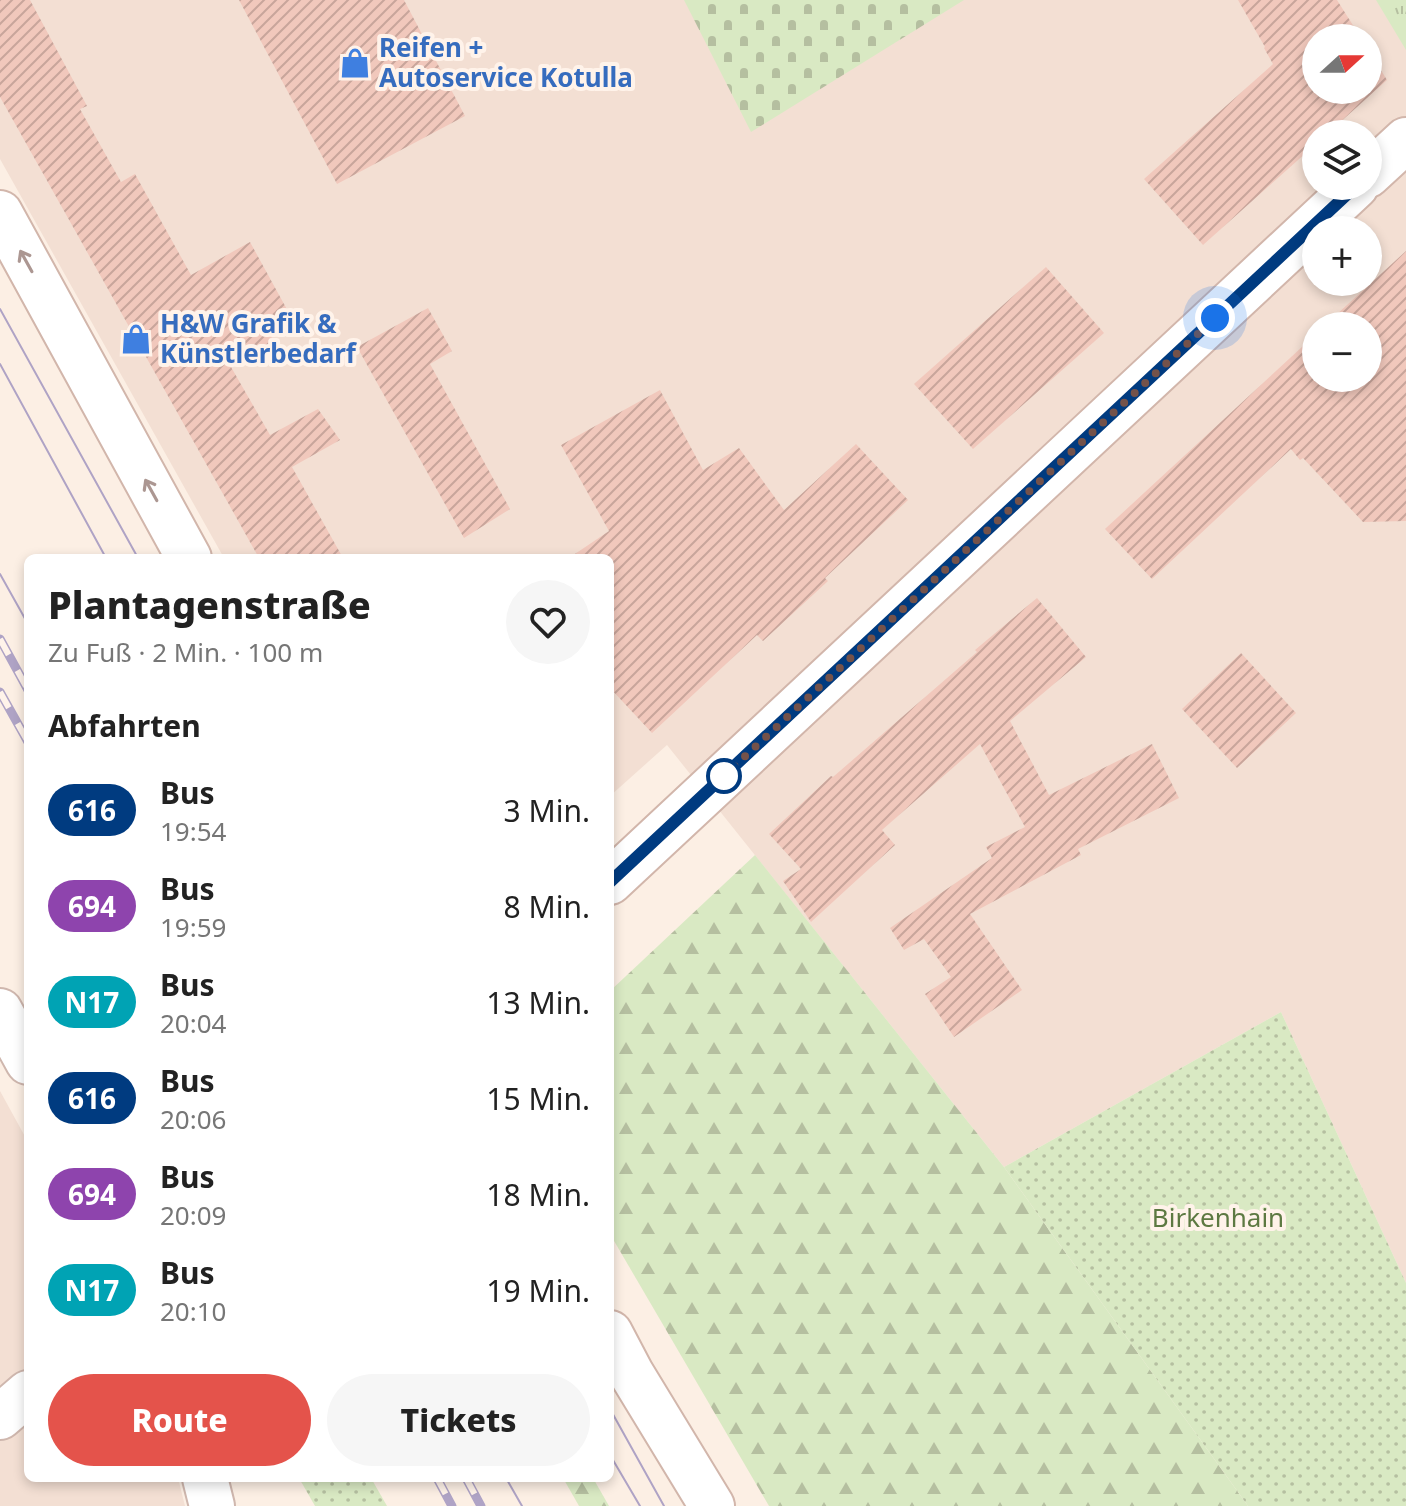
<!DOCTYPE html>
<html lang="de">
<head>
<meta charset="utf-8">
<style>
  body { margin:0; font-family:"Noto Sans",sans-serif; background:#f6f6f6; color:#222; height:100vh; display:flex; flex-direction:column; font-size:30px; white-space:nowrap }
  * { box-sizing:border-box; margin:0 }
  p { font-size:26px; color:#767676 }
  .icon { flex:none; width:44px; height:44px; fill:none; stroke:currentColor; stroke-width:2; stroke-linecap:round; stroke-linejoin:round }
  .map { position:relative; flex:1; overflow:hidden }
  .drawer { position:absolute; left:24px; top:554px; width:590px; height:928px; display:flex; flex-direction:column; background:#fff; border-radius:12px; box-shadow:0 4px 12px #0003 }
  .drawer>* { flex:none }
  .badge { padding:0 16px; border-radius:26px; font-size:28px; line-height:52px }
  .needle { width:52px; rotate:69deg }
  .buttons { position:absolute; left:1302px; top:24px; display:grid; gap:16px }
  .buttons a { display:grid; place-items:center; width:80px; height:80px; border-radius:50%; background:#fff; box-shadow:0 4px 12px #0003; font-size:40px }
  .you { position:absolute; width:40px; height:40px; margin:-20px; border:6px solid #fff; border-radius:50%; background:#1a73e8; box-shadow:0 0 0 12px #1a73e833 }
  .map>.badge { position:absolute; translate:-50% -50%; box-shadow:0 0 0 4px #fff }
  h2 { padding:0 24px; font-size:30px; line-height:72px }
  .round { display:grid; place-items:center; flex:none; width:84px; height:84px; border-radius:42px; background:#f6f6f6 }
  .overview { display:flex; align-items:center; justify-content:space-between; height:136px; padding:0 24px }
  h1 { font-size:38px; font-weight:800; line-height:60px }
  .primary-button { display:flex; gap:16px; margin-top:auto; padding:16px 24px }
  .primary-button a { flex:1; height:92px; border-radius:48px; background:#e4534b; color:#fff; font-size:32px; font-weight:800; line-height:92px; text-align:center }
  .primary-button a+a { background:#f6f6f6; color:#222 }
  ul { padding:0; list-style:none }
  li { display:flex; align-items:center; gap:24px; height:96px; padding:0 24px }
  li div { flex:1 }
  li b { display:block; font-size:30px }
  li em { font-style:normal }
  li .badge { min-width:88px; font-weight:700; text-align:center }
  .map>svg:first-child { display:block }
  .residential { fill:#f3dfd3; fill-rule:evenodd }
  .grass { fill:url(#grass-tufts) }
  .forest { fill:url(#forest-firs) }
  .cemetery { fill:url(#cemetery-stones) }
  .garden { fill:url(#garden-dots) }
  .building { fill:url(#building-hatch) }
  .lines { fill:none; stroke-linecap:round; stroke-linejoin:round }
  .street-casing { stroke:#cfb7ae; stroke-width:48 }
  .secondary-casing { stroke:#d2b6ab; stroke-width:48 }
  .street { stroke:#fff; stroke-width:44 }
  .secondary { stroke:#fff; stroke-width:44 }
  .tram { stroke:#afa3c5; stroke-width:2 }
  .rail-casing { stroke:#afa3c5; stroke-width:9 }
  .rail { stroke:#fff3ea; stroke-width:6; stroke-dasharray:18; stroke-linecap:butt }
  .oneway { stroke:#ac9792 }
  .line-casing { stroke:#fff; stroke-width:18 }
  .line { stroke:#003b80; stroke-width:12 }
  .walk { stroke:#74524a; stroke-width:8; stroke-dasharray:0 14.4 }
  .stop-dot { fill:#fff; stroke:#003b80; stroke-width:4 }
  .labels { text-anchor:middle; stroke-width:8; stroke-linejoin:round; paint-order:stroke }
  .shop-label { font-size:26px; font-weight:bold; fill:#366cbe; stroke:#fff3ea; text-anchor:start }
  .park-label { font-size:26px; fill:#5d7942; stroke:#fff3ea }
</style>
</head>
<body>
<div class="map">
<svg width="1406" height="1506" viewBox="0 0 1406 1506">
  <defs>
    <pattern id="grass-tufts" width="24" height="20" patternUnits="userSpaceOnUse" patternTransform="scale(2)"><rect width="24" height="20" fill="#d9e9c3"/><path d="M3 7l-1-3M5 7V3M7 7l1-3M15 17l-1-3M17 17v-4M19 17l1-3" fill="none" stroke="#b5bfa0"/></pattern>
    <pattern id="forest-firs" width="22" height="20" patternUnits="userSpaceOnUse" patternTransform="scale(2)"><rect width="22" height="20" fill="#d9e9c3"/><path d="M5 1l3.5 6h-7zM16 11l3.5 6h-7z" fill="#b5bfa0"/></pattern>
    <pattern id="cemetery-stones" width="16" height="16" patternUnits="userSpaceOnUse" patternTransform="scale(2)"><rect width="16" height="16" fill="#d9e9c3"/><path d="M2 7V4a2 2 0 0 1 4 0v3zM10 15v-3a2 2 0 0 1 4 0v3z" fill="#b5bfa0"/></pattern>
    <pattern id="garden-dots" width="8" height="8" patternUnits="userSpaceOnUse" patternTransform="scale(2)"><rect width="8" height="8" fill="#d9e9c3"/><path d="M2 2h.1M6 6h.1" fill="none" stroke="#b5bfa0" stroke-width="1.8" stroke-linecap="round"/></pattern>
    <pattern id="building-hatch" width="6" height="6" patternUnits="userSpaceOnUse" patternTransform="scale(2)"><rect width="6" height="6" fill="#f1c8bc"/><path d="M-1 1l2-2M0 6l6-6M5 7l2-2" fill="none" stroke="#c8a59b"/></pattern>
  </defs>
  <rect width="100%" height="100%" fill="#fcefe4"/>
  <!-- residential -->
  <g class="residential">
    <path d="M0 0H1406V1283L1281 1012 1004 1167 667 745 610 796V558H224L0 159ZM1316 38H1368V90H1316ZM1316 134H1368V186H1316ZM1316 230H1368V282H1316ZM1316 326H1368V378H1316Z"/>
    <polygon points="0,1091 28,1142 28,1478 178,1478 185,1506 0,1506"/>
  </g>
  <!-- grass -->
  <polygon class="grass" points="1376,0 1406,0 1406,50"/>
  <!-- forest -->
  <g class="forest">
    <polygon points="755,855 1004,1167 1248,1506 769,1506 610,1234 610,991"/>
    <polygon points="563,1478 593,1478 609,1506 579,1506"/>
  </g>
  <!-- cemetery -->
  <polygon class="cemetery" points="684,0 964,0 751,132"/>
  <!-- garden -->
  <g class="garden">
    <polygon points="1281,1012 1406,1283 1406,1506 1248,1506 1004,1167"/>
    <polygon points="299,1478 371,1478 387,1506 315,1506"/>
  </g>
  <!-- building -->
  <g class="building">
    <polygon points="0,0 30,0 87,106 80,109 121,182 135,174 191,275 250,242 295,324 269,339 272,344 231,367 270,435 318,409 340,440 292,467 343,558 259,558 0,97"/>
    <polygon points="239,0 404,0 465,116 337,184"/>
    <polygon points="1238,0 1337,0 1361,38 1316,38 1316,90 1368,90 1368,49 1387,80 1327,134 1316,134 1316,144 1203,245 1144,179 1273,64 1264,48 1265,47"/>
    <polygon points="1406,251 1406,521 1363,522 1303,458 1300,460 1291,449 1152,579 1105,529 1316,334 1316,378 1368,378 1368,326 1324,326"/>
    <polygon points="1046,267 1104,333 973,449 914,384"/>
    <polygon points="428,308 452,351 430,364 510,509 464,538 357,347"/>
    <polygon points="660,390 703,470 739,448 784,510 856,444 908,500 825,578 828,581 763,641 757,635 652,733 610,688 610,558 569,558 609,531 561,445"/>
    <polygon points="1037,598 1086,657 1010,721 1049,795 1152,744 1179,798 1078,849 1081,855 970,914 1022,990 954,1037 925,994 951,977 924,939 904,950 890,928 992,858 986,847 1025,827 980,744 882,830 895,845 811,922 783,881 801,869 769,834 831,776 833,777 977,652 975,650"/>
    <polygon points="1241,653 1296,713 1237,768 1182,709"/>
  </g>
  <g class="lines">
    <!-- street casing -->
    <g class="street-casing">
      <g id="street">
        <polyline points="0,1011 28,1062"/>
        <polyline points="0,1417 28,1393"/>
        <polyline points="205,1478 212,1506"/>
      </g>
    </g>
    <!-- secondary casing -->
    <g class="secondary-casing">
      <g id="secondary">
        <polyline points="1368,175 1406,140"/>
        <polyline points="0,213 189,558"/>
        <polyline points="610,882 1356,186"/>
        <polyline points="610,1333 631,1373 712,1506"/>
      </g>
    </g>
    <!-- street -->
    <use href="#street" class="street"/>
    <!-- secondary -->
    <use href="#secondary" class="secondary"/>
    <!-- tram -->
    <g class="tram">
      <polyline points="0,309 138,558"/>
      <polyline points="0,364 106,558"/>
      <polyline points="0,574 28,624"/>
      <polyline points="610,1409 664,1506"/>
      <polyline points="610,1455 640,1506"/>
      <polyline points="506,1478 522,1506"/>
    </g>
    <!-- rail casing -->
    <g class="rail-casing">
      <g id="rail">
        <polyline points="0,639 28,690"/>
        <polyline points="0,692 28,742"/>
        <polyline points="437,1478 452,1506"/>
        <polyline points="466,1478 481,1506"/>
      </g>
    </g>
    <!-- rail -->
    <use href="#rail" class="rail"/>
  </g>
  <!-- one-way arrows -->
  <defs><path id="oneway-shaft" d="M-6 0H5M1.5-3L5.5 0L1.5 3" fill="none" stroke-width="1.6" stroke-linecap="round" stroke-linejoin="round" transform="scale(2)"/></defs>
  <g class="oneway">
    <use href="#oneway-shaft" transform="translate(26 261) rotate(-119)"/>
    <use href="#oneway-shaft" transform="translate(151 490) rotate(-119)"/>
  </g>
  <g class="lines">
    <!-- line casing -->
    <g class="line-casing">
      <polyline id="line" points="610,882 1356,186"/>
    </g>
    <!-- line -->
    <use href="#line" class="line"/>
    <!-- walk -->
    <polyline class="walk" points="724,776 1215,318"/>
  </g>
  <!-- icons -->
  <defs>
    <g id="shop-bare" transform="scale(2.4)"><path d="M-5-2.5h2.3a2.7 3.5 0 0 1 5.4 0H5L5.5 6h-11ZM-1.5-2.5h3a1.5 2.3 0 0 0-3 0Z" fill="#3f7fe0" stroke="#fff3ea" stroke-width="2.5" paint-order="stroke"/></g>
  </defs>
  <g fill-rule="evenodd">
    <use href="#shop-bare" x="355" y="63"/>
    <use href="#shop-bare" x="136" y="339"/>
  </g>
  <!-- markers -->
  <circle class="stop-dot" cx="724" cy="776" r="16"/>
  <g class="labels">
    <!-- shop labels -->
    <g class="shop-label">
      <text x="379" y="57">Reifen +<tspan x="379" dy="30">Autoservice Kotulla</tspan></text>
      <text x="160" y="333">H&amp;W Grafik &amp;<tspan x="160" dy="30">Künstlerbedarf</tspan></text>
    </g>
    <!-- park labels -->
    <g class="park-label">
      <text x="1218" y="1227">Birkenhain</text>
    </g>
  </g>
</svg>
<div class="buttons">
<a><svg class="needle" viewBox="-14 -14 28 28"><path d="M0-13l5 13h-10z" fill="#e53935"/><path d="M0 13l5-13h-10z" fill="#767676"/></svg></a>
<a><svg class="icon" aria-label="layers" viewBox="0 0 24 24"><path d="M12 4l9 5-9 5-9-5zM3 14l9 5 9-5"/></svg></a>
<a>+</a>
<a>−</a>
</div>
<div class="you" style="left:1215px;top:318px"></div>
<section class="drawer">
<div class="overview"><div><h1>Plantagenstraße</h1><p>Zu Fuß · 2 Min. · 100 m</p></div><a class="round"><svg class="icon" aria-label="heart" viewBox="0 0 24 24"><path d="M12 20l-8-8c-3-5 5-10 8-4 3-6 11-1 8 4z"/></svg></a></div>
<h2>Abfahrten</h2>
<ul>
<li><span class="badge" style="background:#003b80;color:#fff">616</span><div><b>Bus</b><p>19:54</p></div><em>3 Min.</em></li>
<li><span class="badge" style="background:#8e44ad;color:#fff">694</span><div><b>Bus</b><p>19:59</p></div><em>8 Min.</em></li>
<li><span class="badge" style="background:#00a3b4;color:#fff">N17</span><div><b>Bus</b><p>20:04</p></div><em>13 Min.</em></li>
<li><span class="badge" style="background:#003b80;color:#fff">616</span><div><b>Bus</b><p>20:06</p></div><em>15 Min.</em></li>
<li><span class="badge" style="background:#8e44ad;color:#fff">694</span><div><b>Bus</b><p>20:09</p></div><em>18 Min.</em></li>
<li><span class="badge" style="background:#00a3b4;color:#fff">N17</span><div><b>Bus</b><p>20:10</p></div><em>19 Min.</em></li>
</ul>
<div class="primary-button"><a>Route</a><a>Tickets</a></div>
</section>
</div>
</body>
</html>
